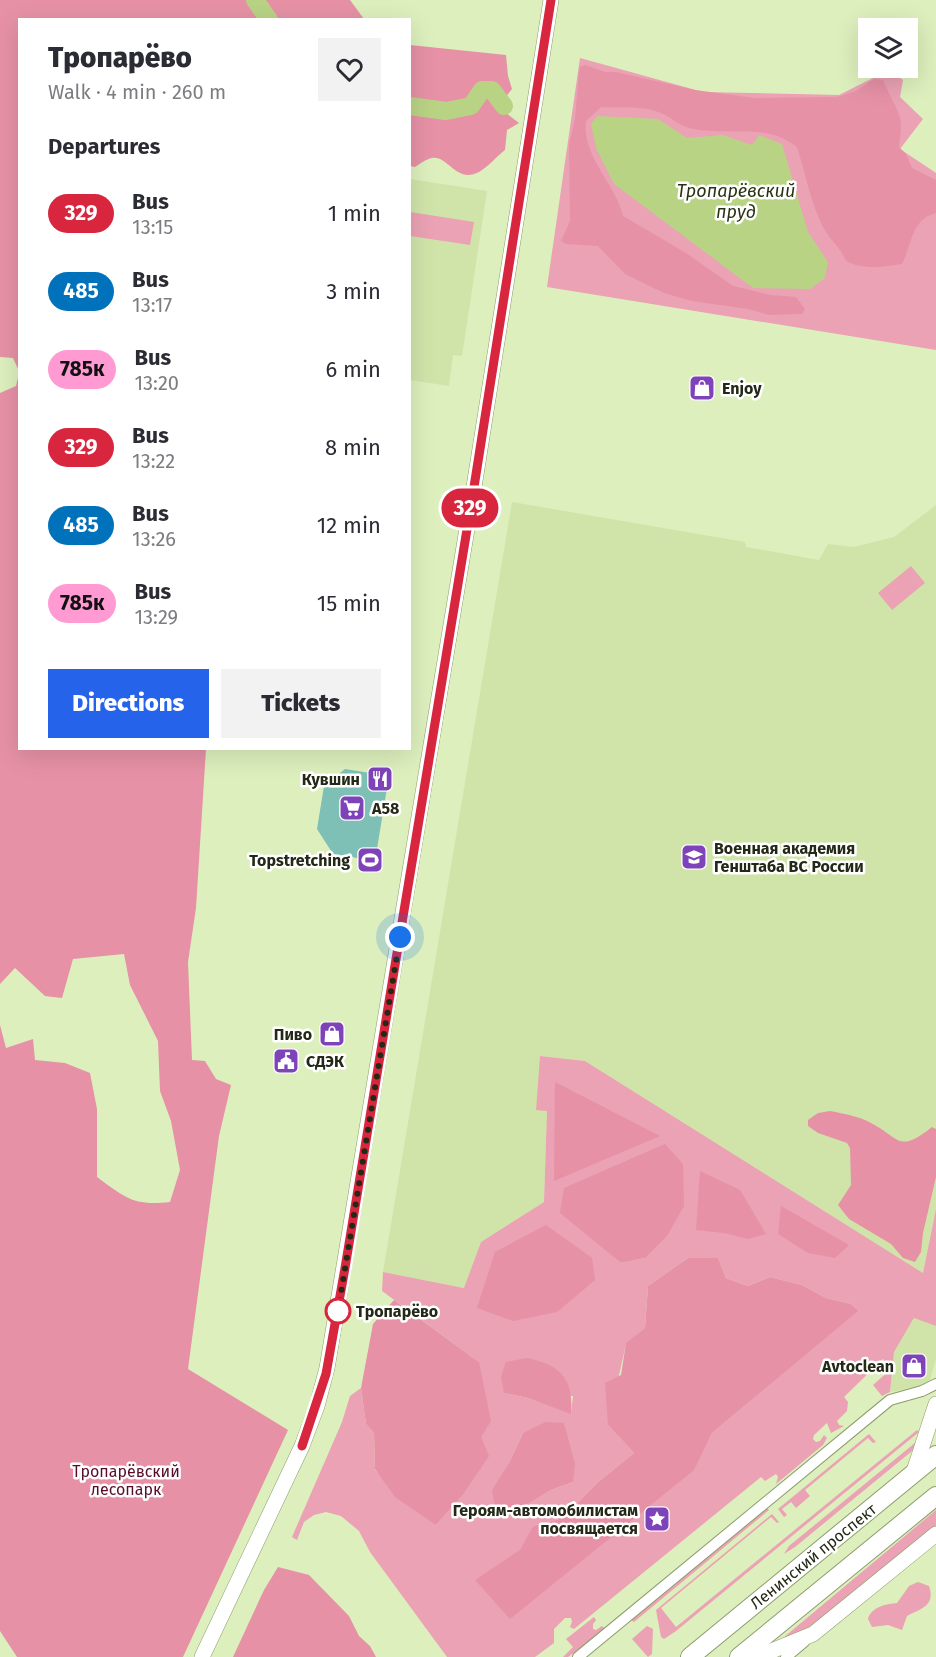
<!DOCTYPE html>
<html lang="en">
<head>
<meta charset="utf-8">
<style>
  body { margin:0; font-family:"Fira Sans",sans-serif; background:#f2f2f3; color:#2b2b33; height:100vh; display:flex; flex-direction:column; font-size:22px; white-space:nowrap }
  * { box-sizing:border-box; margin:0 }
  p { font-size:20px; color:#7c7c81 }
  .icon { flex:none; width:33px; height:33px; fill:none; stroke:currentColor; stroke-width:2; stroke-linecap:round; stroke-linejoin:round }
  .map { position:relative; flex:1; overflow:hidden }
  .side { position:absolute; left:18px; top:18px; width:393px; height:732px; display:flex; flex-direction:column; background:#fff; border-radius:0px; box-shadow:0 6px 24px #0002 }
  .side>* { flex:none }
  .badge { padding:0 12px; border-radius:20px; font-size:21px; line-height:39px }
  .buttons { position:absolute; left:858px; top:18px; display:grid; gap:12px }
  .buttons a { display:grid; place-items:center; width:60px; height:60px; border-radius:0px; background:#fff; box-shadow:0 6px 24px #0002; font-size:30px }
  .you { position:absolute; width:30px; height:30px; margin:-15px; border:4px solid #fff; border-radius:50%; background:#1a73e8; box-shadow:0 0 0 9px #1a73e833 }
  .map>.badge { position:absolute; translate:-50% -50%; box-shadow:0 0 0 3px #fff }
  h2 { padding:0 30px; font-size:22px; line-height:54px }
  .round { display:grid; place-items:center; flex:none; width:63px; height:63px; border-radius:0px; background:#f2f2f3 }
  .summary { display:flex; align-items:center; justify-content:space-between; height:102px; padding:0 30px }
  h1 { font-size:28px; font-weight:800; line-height:45px }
  .primary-button { display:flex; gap:12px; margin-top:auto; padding:12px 30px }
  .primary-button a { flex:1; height:69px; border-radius:0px; background:#2563eb; color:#fff; font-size:24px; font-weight:800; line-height:69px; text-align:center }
  .primary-button a+a { background:#f2f2f3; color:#2b2b33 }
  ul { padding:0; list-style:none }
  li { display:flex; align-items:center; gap:18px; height:78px; padding:0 30px }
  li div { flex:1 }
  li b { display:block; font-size:22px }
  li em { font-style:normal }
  li .badge { min-width:66px; font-weight:700; text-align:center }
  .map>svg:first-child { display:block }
  .built { fill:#d0e4aa }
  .green { fill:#eaa2b4; fill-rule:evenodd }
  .forest { fill:#e691a6 }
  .water { fill:#b9d385 }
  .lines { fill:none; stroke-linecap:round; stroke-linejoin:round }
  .river { stroke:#b9d385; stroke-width:18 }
  .building { fill:#7fc0b6 }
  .street-casing { stroke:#8d9c6d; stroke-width:12 }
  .secondary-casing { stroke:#8d9c6d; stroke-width:16 }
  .primary-casing { stroke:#8d9c6d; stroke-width:20 }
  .street { stroke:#fff; stroke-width:10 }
  .secondary { stroke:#fff; stroke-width:15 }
  .primary { stroke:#fff; stroke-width:18 }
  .line-casing { stroke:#fff; stroke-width:14 }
  .line { stroke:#d7263d; stroke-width:9 }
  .walk { stroke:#232916; stroke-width:6; stroke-dasharray:0 10.8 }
  .stop-dot { fill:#fff; stroke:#d7263d; stroke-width:3 }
  .labels { text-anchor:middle; stroke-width:5; stroke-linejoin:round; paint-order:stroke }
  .poi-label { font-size:16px; font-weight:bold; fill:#232916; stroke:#fff; text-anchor:end }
  .stop-label { font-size:16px; font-weight:bold; fill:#232916; stroke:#fff; text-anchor:start }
  .park-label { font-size:16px; fill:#580c2a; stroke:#fff }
  .street-label { font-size:16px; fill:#232916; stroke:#fff }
  .water-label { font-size:18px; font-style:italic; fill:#293312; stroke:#fff }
</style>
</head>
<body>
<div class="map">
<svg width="936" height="1657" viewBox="0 0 936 1657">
  <rect width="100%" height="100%" fill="#ddefbd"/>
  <!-- built -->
  <g class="built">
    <polygon points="410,179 487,191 462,356 453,355 449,386 410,380"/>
    <polygon points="512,502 745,542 746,547 819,560 828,544 854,547 894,537 936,505 936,1209 923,1273 585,1061 541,1056 536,1110 547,1110 544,1202 481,1242 465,1288 383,1272"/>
    <polygon points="915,1317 936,1326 936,1359 930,1380 919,1387 890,1392 894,1352"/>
  </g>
  <!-- green -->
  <g class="green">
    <polygon points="580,58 703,92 839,95 889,70 903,80 900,97 923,119 900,149 936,173 936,350 547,287"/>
    <polygon points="410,212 474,222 470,245 410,236"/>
    <polygon points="911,566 925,583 892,610 878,593"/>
    <path d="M540 1056 585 1061 923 1273 936 1209V1326L914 1318 894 1352 890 1392 882 1396 873 1385 890 1370 883 1359 844 1397 848 1402 847 1411 837 1421 839 1425 844 1426 831 1433 827 1423 814 1435 813 1439 816 1442 820 1441 824 1435 827 1438 823 1445 776 1484 778 1477 776 1474 765 1481 761 1477 574 1629 570 1627 572 1622 571 1618H565L554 1629V1643L535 1657H447L370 1552 359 1531 341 1516 326 1512 314 1515 304 1522 297 1540 292 1537 342 1422 350 1396 361 1388 366 1424 374 1433 375 1470 436 1525 462 1496 480 1437 479 1362 382 1291 383 1272 464 1288 481 1242 544 1202 547 1111 536 1110ZM573 1222 645 1258 621 1263ZM688 1258H718L726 1278 748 1286 770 1277 802 1285 826 1298 851 1304 857 1311 712 1433 693 1470 475 1581 521 1550 533 1526 563 1518 597 1483 634 1453 608 1425 626 1344 645 1328 648 1286ZM504 1393 573 1396 571 1413 528 1398ZM564 1423 573 1482 551 1490 520 1509 509 1463 523 1433Z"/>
    <polygon points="917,1430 919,1432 676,1631 664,1639 661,1637 656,1610 772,1514 779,1522 777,1523 771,1517 661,1608 676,1627"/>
    <polygon points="869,1434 876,1442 873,1443 868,1438 805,1490 810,1496 796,1508 791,1502 782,1509 787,1515 784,1517 778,1509"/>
    <polygon points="921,1438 912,1451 795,1547 784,1554 789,1546"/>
    <polygon points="767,1508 769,1510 634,1622 631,1620"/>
    <polygon points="936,1510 936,1528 815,1627 777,1643"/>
    <path d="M918 1582 929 1586C936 1606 920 1609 907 1616L902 1630 888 1625 872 1627 868 1619C871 1607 886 1604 897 1603L909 1586Z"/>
    <polygon points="594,1617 596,1620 593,1624 593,1629 596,1630 602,1626 605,1629 568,1657 563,1657 573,1647 566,1639"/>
    <polygon points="647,1626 653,1629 652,1654 648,1657 632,1639"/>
  </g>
  <!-- forest -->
  <g class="forest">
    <polygon points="0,0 350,0 364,19 20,20 19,371 13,358 0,357"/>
    <path d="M410 45 506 55 508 76 512 89 504 99 506 113 519 123 507 130 505 150C497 156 488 167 479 172 456 184 448 155 432 158 426 159 420 164 415 167L410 166Z"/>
    <path d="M585 65 605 72H616L695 90 754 98 837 97 856 91 874 79 883 80C888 92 896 106 900 117 902 126 900 137 899 147L906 154 912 168 936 180V213C911 219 912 245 902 264 884 267 864 270 846 261 841 247 827 238 821 223 810 199 805 172 797 147 766 122 729 136 694 129 681 127 672 118 661 113 643 105 620 108 601 107L586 121C582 157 615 183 623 216L686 253 733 286 770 295 796 297 805 309 802 314 769 315 748 309 692 301 664 293 625 274 598 246 566 244 561 241 570 221 569 145 575 119 579 72 580 67Z"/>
    <path d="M19 373 20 748 206 749 196 908 188 962 192 1060 205 1061 216 1079 231 1085 219 1136 188 1369 288 1430 183 1657H17L0 1631V1025L6 1048 33 1039 35 1060 65 1063 90 1073 97 1109V1177C126 1198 133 1206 170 1202L180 1170 171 1121 160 1091 158 1041 130 985 124 954 73 959 62 998 45 996 15 968 0 984V393L16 386Z"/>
    <polygon points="555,1082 660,1136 554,1181"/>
    <path d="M830 1111C845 1114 858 1116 871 1123 900 1138 898 1154 932 1127L936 1129V1177L923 1233 921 1252 915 1262 903 1258 891 1244 849 1219 838 1205 851 1185 850 1148 847 1143 818 1133 808 1126V1120L818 1113Z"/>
    <polygon points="665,1144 683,1164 684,1206 667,1236 645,1258 621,1263 560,1213 564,1188"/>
    <polygon points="700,1171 740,1190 766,1234 748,1239 724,1233 696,1230"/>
    <polygon points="781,1206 849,1245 835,1258 808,1253 778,1234"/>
    <polygon points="546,1225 592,1258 595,1280 557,1312 513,1321 477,1308 495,1252"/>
    <polygon points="688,1258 718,1258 726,1278 748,1286 770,1277 802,1285 826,1298 851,1304 858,1311 712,1433 694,1470 510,1619 475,1580 520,1550 533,1526 563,1518 597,1483 634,1453 608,1425 605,1383 621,1375 626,1343 645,1328 648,1286"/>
    <polygon points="394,1300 479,1362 491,1421 481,1437 489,1456 462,1496 436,1525 395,1497 375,1469 374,1433 366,1424 361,1388 373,1324"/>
    <path d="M527 1358C560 1365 574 1378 571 1414L528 1398 504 1393 501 1377 506 1362Z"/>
    <polygon points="546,1422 564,1423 575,1464 573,1482 551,1490 520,1509 496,1513 492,1490 509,1463 523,1433"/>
    <polygon points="278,1567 309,1575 349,1616 359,1636 370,1646 376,1657 233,1657 264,1590"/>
  </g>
  <!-- water -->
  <polygon class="water" points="597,116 658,119 687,138 723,135 752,145 759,135 782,144 808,232 828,262 825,278 810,289 753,288 614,184 596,148 591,124"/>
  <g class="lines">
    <!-- river -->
    <g class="river">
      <polyline points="255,0 269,20"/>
      <polyline points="410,106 446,111 471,106 482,90 492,90 504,106"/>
    </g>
  </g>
  <!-- building -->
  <polygon class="building" points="345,769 389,776 375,861 333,854 317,829 324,786"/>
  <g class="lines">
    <!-- street casing -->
    <g class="street-casing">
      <g id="street">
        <polyline points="578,1657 890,1400 922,1391 936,1384"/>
        <polyline points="786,1657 804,1642"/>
      </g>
    </g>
    <!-- secondary casing -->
    <g class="secondary-casing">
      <g id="secondary">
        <polyline points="913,1474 936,1404"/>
        <polyline points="202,1657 302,1446 317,1406 327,1368 474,487 551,0"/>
        <polyline points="757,1657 813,1634 936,1534"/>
      </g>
    </g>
    <!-- primary casing -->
    <g class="primary-casing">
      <g id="primary">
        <polyline points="690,1657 936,1455"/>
        <polyline points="739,1657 936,1496"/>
      </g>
    </g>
    <!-- street -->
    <use href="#street" class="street"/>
    <!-- secondary -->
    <use href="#secondary" class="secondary"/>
    <!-- primary -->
    <use href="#primary" class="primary"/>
  </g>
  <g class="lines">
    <!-- line casing -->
    <g class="line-casing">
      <polyline id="line" points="302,1446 326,1374 345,1268 474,487 551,0"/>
    </g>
    <!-- line -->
    <use href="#line" class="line"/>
    <!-- walk -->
    <polyline class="walk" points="338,1311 400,937"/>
  </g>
  <!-- icons -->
  <defs>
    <g id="shop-square" transform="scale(1.35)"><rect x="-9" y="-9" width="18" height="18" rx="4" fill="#7e43b9" stroke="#fff"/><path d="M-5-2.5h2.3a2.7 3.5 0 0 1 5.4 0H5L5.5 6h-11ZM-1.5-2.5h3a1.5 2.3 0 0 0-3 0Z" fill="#fff"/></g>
    <g id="restaurant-square" transform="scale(1.35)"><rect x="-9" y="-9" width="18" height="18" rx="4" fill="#7e43b9" stroke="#fff"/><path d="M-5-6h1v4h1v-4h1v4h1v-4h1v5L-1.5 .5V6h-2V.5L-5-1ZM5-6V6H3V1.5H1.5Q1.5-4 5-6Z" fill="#fff"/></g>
    <g id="supermarket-square" transform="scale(1.35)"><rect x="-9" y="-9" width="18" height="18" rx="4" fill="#7e43b9" stroke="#fff"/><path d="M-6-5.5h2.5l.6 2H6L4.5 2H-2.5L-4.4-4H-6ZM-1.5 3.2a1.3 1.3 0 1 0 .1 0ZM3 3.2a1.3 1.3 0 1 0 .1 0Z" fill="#fff"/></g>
    <g id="university-square" transform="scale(1.35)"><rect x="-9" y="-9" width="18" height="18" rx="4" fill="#7e43b9" stroke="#fff"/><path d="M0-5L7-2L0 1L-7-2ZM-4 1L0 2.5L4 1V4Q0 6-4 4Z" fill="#fff"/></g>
    <g id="stadium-square" transform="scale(1.35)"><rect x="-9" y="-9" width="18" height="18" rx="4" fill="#7e43b9" stroke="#fff"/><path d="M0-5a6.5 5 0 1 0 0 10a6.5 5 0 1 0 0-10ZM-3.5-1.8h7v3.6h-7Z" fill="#fff"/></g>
    <g id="civic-square" transform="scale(1.35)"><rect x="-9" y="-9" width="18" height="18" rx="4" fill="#7e43b9" stroke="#fff"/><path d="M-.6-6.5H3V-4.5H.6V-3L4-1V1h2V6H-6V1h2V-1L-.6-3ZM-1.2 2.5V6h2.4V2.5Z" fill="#fff"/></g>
    <g id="sight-square" transform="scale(1.35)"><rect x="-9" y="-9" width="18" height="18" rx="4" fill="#7e43b9" stroke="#fff"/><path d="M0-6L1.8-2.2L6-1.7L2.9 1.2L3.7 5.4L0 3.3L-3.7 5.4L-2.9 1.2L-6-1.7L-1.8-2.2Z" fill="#fff"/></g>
  </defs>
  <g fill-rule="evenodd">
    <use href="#shop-square" x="702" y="388"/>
    <use href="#restaurant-square" x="380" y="779"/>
    <use href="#supermarket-square" x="352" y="808"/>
    <use href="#university-square" x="694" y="857"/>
    <use href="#stadium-square" x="370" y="860"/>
    <use href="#shop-square" x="332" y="1034"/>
    <use href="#civic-square" x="286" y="1061"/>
    <use href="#shop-square" x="914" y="1366"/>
    <use href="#sight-square" x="657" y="1519"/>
  </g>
  <!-- markers -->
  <circle class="stop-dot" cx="338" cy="1311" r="12"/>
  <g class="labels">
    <!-- poi labels -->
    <g class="poi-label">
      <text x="722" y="394" text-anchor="start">Enjoy</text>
      <text x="360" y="785">Кувшин</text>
      <text x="372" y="814" text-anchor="start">А58</text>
      <text x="714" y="854" text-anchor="start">Военная академия<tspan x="714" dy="18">Генштаба ВС России</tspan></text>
      <text x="350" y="866">Topstretching</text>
      <text x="312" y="1040">Пиво</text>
      <text x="306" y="1067" text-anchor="start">СДЭК</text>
      <text x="894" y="1372">Avtoclean</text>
      <text x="638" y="1516">Героям-автомобилистам<tspan x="638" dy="18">посвящается</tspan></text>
    </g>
    <!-- stop labels -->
    <g class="stop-label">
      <text x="356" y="1317">Тропарёво</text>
    </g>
    <!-- park labels -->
    <g class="park-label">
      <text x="126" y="1477">Тропарёвский<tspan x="126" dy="18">лесопарк</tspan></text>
    </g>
    <!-- street labels -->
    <g class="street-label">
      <text transform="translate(813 1556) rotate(-39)" y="6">Ленинский проспект</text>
    </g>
    <!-- water labels -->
    <g class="water-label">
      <text x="736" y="197">Тропарёвский<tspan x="736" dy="21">пруд</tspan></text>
    </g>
  </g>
</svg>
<div class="buttons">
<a><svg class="icon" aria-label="layers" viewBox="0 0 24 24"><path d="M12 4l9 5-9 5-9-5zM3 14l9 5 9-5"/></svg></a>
</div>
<div class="you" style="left:400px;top:937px"></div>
<b class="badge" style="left:470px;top:508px;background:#d7263d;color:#fff">329</b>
<section class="side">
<div class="summary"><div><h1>Тропарёво</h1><p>Walk · 4 min · 260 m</p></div><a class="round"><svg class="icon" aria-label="heart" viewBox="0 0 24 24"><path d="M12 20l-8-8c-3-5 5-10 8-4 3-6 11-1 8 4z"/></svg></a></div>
<h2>Departures</h2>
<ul>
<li><span class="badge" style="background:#d7263d;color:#fff">329</span><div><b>Bus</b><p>13:15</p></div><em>1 min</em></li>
<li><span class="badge" style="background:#0072bc;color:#fff">485</span><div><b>Bus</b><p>13:17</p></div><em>3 min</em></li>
<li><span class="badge" style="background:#ff9ad2;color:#111">785к</span><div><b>Bus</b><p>13:20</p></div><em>6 min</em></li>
<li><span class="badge" style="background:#d7263d;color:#fff">329</span><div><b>Bus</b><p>13:22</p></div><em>8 min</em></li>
<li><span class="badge" style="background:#0072bc;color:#fff">485</span><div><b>Bus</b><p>13:26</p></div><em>12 min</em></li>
<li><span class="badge" style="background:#ff9ad2;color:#111">785к</span><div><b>Bus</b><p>13:29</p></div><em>15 min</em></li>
</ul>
<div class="primary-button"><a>Directions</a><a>Tickets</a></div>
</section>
</div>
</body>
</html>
